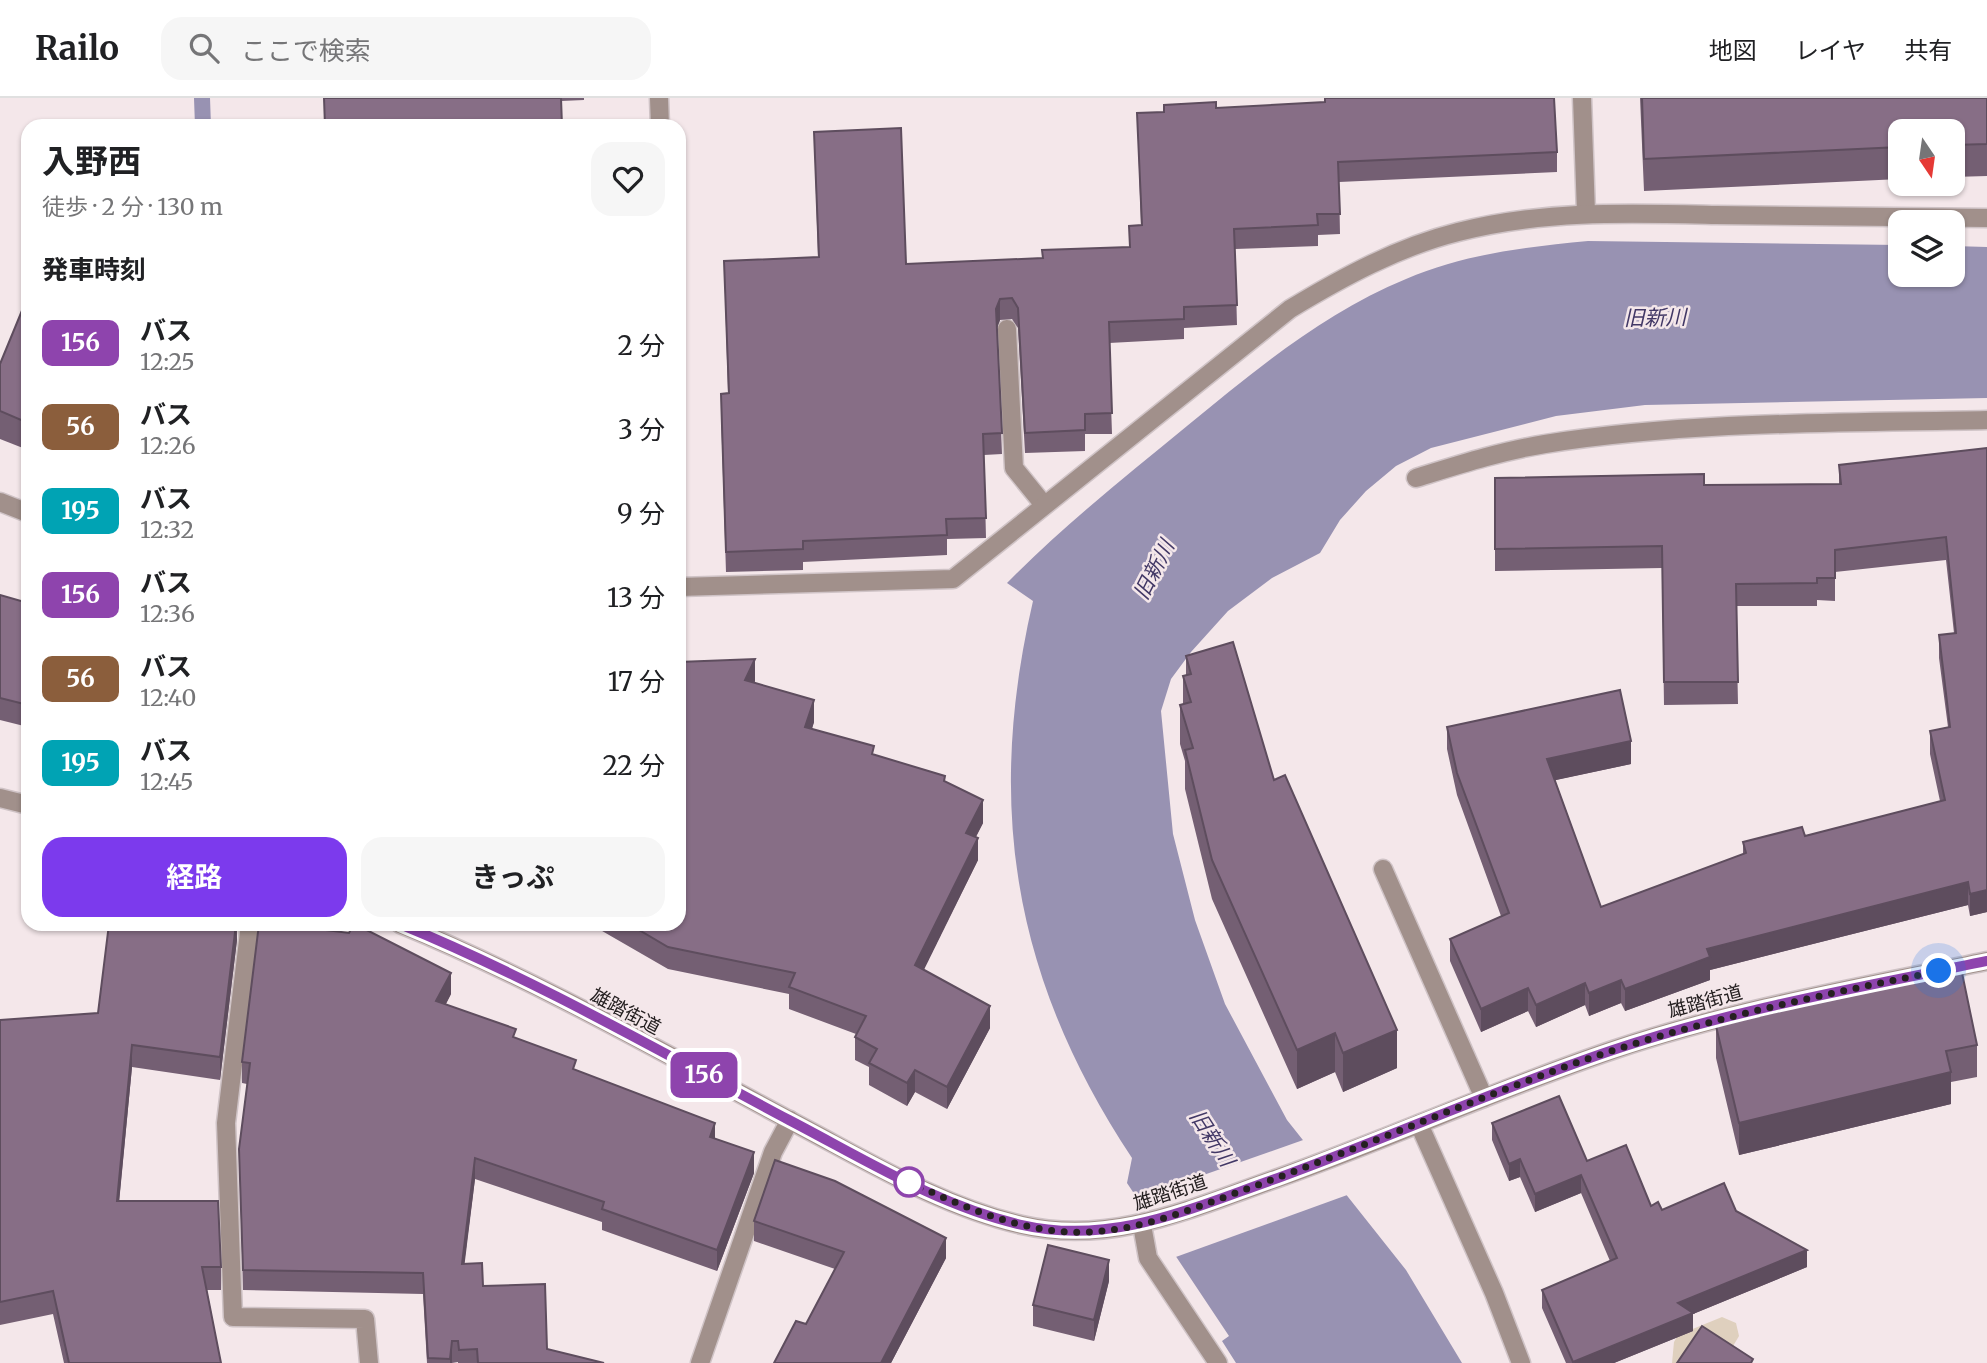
<!DOCTYPE html>
<html lang="ja">
<head>
<meta charset="utf-8">
<style>
  body { margin:0; font-family:Merriweather,"Noto Sans JP",serif; background:#f6f6f6; color:#202124; height:100vh; display:flex; flex-direction:column; font-size:26px; white-space:nowrap }
  * { box-sizing:border-box; margin:0 }
  p { font-size:23px; color:#757577 }
  .icon { flex:none; width:38px; height:38px; fill:none; stroke:currentColor; stroke-width:2; stroke-linecap:round; stroke-linejoin:round }
  .map { position:relative; flex:1; overflow:hidden }
  .drawer { position:absolute; left:21px; top:21px; width:665px; height:812px; display:flex; flex-direction:column; background:#fff; border-radius:21px; box-shadow:0 2px 5px #0004 }
  .drawer>* { flex:none }
  .badge { padding:0 14px; border-radius:10px; font-size:24px; line-height:46px }
  .needle { width:46px; rotate:167deg }
  .tools { position:absolute; left:1888px; top:21px; display:grid; gap:14px }
  .tools a { display:grid; place-items:center; width:77px; height:77px; border-radius:14px; background:#fff; box-shadow:0 2px 5px #0004; font-size:35px }
  .you { position:absolute; width:35px; height:35px; margin:-18px; border:5px solid #fff; border-radius:50%; background:#1a73e8; box-shadow:0 0 0 10px #1a73e833 }
  .map>.badge { position:absolute; translate:-50% -50%; box-shadow:0 0 0 4px #fff }
  h2 { padding:0 21px; font-size:26px; line-height:63px }
  .round { display:grid; place-items:center; flex:none; width:74px; height:74px; border-radius:21px; background:#f6f6f6 }
  .headline { display:flex; align-items:center; justify-content:space-between; height:119px; padding:0 21px }
  h1 { font-size:33px; font-weight:700; line-height:52px }
  .cta { display:flex; gap:14px; margin-top:auto; padding:14px 21px }
  .cta a { flex:1; height:80px; border-radius:21px; background:#7c3aed; color:#fff; font-size:28px; font-weight:700; line-height:80px; text-align:center }
  .cta a+a { background:#f6f6f6; color:#202124 }
  ul { padding:0; list-style:none }
  li { display:flex; align-items:center; gap:21px; height:84px; padding:0 21px }
  li div { flex:1 }
  li b { display:block; font-size:26px }
  li em { font-style:normal }
  li .badge { min-width:77px; font-weight:700; text-align:center }
  header { display:flex; align-items:center; gap:42px; box-sizing:border-box; height:98px; padding:0 35px; background:#fff; border-bottom:2px solid #e0e0e0 }
  header strong { font-size:33px }
  nav { display:flex; gap:38px; margin-inline-start:auto; font-size:24px }
  .search { width:490px; height:63px; background:#f6f6f6; display:flex; align-items:center; gap:18px; box-sizing:border-box; padding:0 24px; border-radius:21px; color:#757577; font-size:26px }
  .map>svg:first-child { display:block }
  .green { fill:#dfd0be }
  .water { fill:#9892b2 }
  .pier { fill:#f4e7ea }
  .lines { fill:none; stroke-linecap:round; stroke-linejoin:round }
  .stream { stroke:#9892b2; stroke-width:16 }
  .minor-casing { stroke:#cfc3c6; stroke-width:21 }
  .minor { stroke:#a1908b; stroke-width:18 }
  .wall { fill:#745f73 }
  .shaded-wall { fill:#5e4d5e }
  .building { fill:#876e86; stroke:#5e4d5e; stroke-width:2 }
  .line-casing { stroke:#fff; stroke-width:16 }
  .line { stroke:#8e44ad; stroke-width:10 }
  .walk { stroke:#252021; stroke-width:7; stroke-dasharray:0 12.6 }
  .stop-dot { fill:#fff; stroke:#8e44ad; stroke-width:3.5 }
  .labels { text-anchor:middle; stroke-width:5; stroke-linejoin:round; paint-order:stroke }
  .street-label { font-size:19px; fill:#252021; stroke:#f4e7ea }
  .water-label { font-size:21px; font-style:italic; fill:#423866; stroke:#f4e7ea }
</style>
</head>
<body>
<header>
<strong>Railo</strong>
<div class="search"><svg class="icon" aria-label="search" viewBox="0 0 24 24"><circle cx="10" cy="10" r="6"/><path d="M15 15l6 6"/></svg>ここで検索</div>
<nav><a>地図</a><a>レイヤ</a><a>共有</a></nav>
</header>
<div class="map">
<svg width="1987" height="1265" viewBox="0 0 1987 1265">
  <rect width="100%" height="100%" fill="#f4e7ea"/>
  <!-- green -->
  <polygon class="green" points="1722,1219 1736,1225 1739,1238 1723,1265 1672,1265 1674,1244 1678,1237"/>
  <!-- water -->
  <path class="water" d="M1588 143 1900 147V177H1953V148L1987 149V300L1645 307 1556 318 1431 350 1396 368 1366 393 1340 422 1320 455 1272 480 1228 513 1191 554 1171 581 1161 613 1173 736 1195 822 1225 906 1287 1022 1406 1172 1462 1265H1236L1222 1243 1229 1238 1127 1085 1132 1060C1014 882 985 710 1033 503L1007 485C1063 428 1125 379 1187 328 1256 272 1323 215 1406 181 1464 156 1526 149 1588 143Z"/>
  <!-- pier -->
  <polygon class="pier" points="1306,1041 1350,1096 1173,1160 1135,1101"/>
  <g class="lines">
    <!-- stream -->
    <polyline class="stream" points="202,0 203,28"/>
    <!-- minor casing -->
    <g class="minor-casing">
      <g id="minor">
        <polyline points="659,0 660,28"/>
        <polyline points="1582,0 1586,115"/>
        <polyline points="1007,231 1014,370 1044,407"/>
        <path d="M1416 380C1458 367 1501 353 1545 346 1690 323 1840 325 1987 322"/>
        <polyline points="0,404 28,415"/>
        <path d="M679 489 953 481 1290 211C1343 179 1398 149 1458 134 1543 112 1629 115 1716 117 1807 118 1897 119 1987 120"/>
        <polyline points="0,700 28,707"/>
        <polyline points="1383,771 1484,1000"/>
        <polyline points="250,826 226,1025 233,1219 365,1221 369,1265"/>
        <path d="M400 826C534 881 662 954 789 1022 864 1061 939 1108 1022 1127 1113 1148 1194 1109 1278 1080 1391 1040 1500 990 1613 952 1735 911 1862 889 1987 863"/>
        <polyline points="1419,1026 1494,1195 1521,1265"/>
        <polyline points="1142,1127 1148,1160 1218,1265"/>
        <polyline points="700,1265 773,1054 790,1022"/>
      </g>
    </g>
    <!-- minor -->
    <use href="#minor" class="minor"/>
  </g>
  <!-- wall -->
  <g class="wall">
    <polygon points="324,0 584,0 584,2 561,3"/>
    <polygon points="1640,0 1987,0 1987,78 1953,79 1953,33 1900,33 1900,81 1644,93"/>
    <polygon points="1216,10 1557,54 1557,74 1339,84 1340,136 1318,137 1318,148 1235,151 1237,227 1184,230 1184,241 1109,245 1112,336 1085,336 1085,353 1025,355 1018,230 1012,221 1000,222 997,230 1002,356 984,357 986,440 947,441 947,457 803,464 803,472 726,474 721,316 721,296 728,296 724,163 818,159 814,34 906,166 1042,160 1129,149 1129,128 1141,127 1137,15 1164,14"/>
    <polygon points="28,198 28,352 0,341 0,266"/>
    <polygon points="1987,350 1987,814 1970,818 1968,807 1710,872 1710,882 1625,913 1621,905 1589,918 1585,907 1536,929 1528,913 1481,934 1450,863 1450,841 1501,818 1457,697 1447,651 1447,629 1631,666 1555,682 1601,809 1743,756 1743,744 1805,738 1940,703 1930,656 1930,633 1948,629 1939,560 1939,537 1954,535 1946,462 1835,474 1835,503 1817,502 1817,508 1736,508 1738,606 1664,607 1662,470 1495,473 1495,380 1704,387 1839,386 1839,367"/>
    <polygon points="0,497 28,505 28,629 0,622"/>
    <polygon points="1186,558 1274,682 1397,970 1343,994 1335,974 1297,991 1212,801 1185,691 1185,663 1180,646 1180,607 1183,606 1183,578 1186,577"/>
    <polygon points="679,564 755,583 754,585 814,624 812,631 874,657 945,684 983,725 976,739 978,762 923,872 990,930 947,1011 915,994 907,1008 869,987 869,969 855,962 855,939 856,936 789,911 789,896 668,871 590,826 679,826"/>
    <polygon points="237,826 237,842 220,982 132,969 119,1103 221,1169 221,1192 207,1192 221,1265 64,1265 53,1216 0,1227 0,922 98,915"/>
    <polygon points="451,896 446,906 516,940 576,972 715,1041 754,1075 717,1173 602,1132 602,1124 475,1081 464,1166 483,1188 547,1251 604,1265 458,1265 458,1264 452,1265 427,1265 423,1196 243,1192 239,1051 247,986 242,985 242,964"/>
    <polygon points="1716,928 1977,947 1977,979 1951,984 1951,1006 1739,1057 1716,960"/>
    <polygon points="1492,1025 1587,1063 1651,1108 1662,1112 1736,1113 1807,1169 1693,1216 1693,1233 1614,1265 1566,1265 1542,1210 1542,1192 1610,1163 1581,1095 1535,1114 1520,1079 1509,1083 1492,1042"/>
    <polygon points="754,1123 946,1160 891,1265 774,1265 806,1226 835,1171 754,1143"/>
    <polygon points="1109,1183 1094,1243 1033,1228 1033,1207"/>
  </g>
  <!-- shaded-wall -->
  <g class="shaded-wall">
    <polygon points="1000,201 1000,222 996,232 996,211"/>
    <polygon points="755,561 755,583 745,604 745,582"/>
    <polygon points="814,602 814,624 805,651 805,629"/>
    <polygon points="1631,643 1631,666 1547,684 1547,661"/>
    <polygon points="983,702 983,725 966,757 966,735"/>
    <polygon points="978,740 978,762 915,890 915,867"/>
    <polygon points="1968,784 1968,807 1710,872 1710,882 1625,913 1625,891 1707,851"/>
    <polygon points="1987,792 1987,814 1970,818 1970,796"/>
    <polygon points="236,826 237,842 220,982 220,959"/>
    <polygon points="451,875 451,896 436,924 436,903"/>
    <polygon points="1621,882 1621,905 1589,918 1589,895"/>
    <polygon points="1585,885 1585,907 1536,929 1536,907"/>
    <polygon points="1528,890 1528,913 1481,934 1481,911"/>
    <polygon points="990,908 990,930 947,1011 947,989"/>
    <polygon points="1397,932 1397,970 1343,994 1343,955"/>
    <polygon points="1335,935 1335,974 1297,991 1297,952"/>
    <polygon points="132,947 132,969 117,1126 117,1103"/>
    <polygon points="915,972 915,994 907,1008 907,985"/>
    <polygon points="1951,974 1951,1006 1739,1057 1739,1025"/>
    <polygon points="715,1025 715,1046 710,1039"/>
    <polygon points="754,1054 754,1075 717,1173 717,1152"/>
    <polygon points="475,1060 475,1081 462,1187 462,1166"/>
    <polygon points="1520,1061 1520,1079 1509,1083 1509,1066"/>
    <polygon points="1581,1077 1581,1095 1535,1114 1535,1096"/>
    <polygon points="946,1140 946,1160 891,1265 881,1265"/>
    <polygon points="1807,1152 1807,1169 1693,1216 1693,1233 1614,1265 1573,1265 1678,1205"/>
    <polygon points="1109,1162 1109,1183 1094,1243 1094,1222"/>
    <polygon points="452,1243 452,1265 450,1265 450,1261"/>
  </g>
  <!-- building -->
  <g class="building">
    <polygon points="324,0 561,0 562,28 325,28"/>
    <polygon points="1325,0 1554,0 1557,54 1338,64 1340,116 1317,116 1318,127 1234,131 1237,207 1184,209 1184,221 1109,224 1112,315 1085,316 1085,332 1025,335 1018,210 1012,200 1000,201 996,211 1002,335 983,336 986,420 946,421 947,437 803,443 803,451 726,454 721,296 729,295 724,163 819,159 814,34 901,30 906,166 1043,160 1042,152 1130,149 1129,128 1142,127 1137,15 1164,14 1164,7 1216,4 1216,10 1325,4"/>
    <polygon points="1642,0 1987,0 1987,46 1953,47 1953,33 1900,33 1900,49 1644,61"/>
    <polygon points="28,198 28,325 0,313 0,266"/>
    <polygon points="1987,350 1987,792 1970,796 1968,784 1707,851 1710,859 1625,891 1621,882 1589,895 1585,885 1536,907 1528,890 1481,911 1450,841 1509,815 1457,675 1447,629 1620,592 1631,643 1547,661 1601,809 1746,755 1743,744 1802,729 1805,738 1945,702 1930,633 1950,629 1939,537 1956,535 1946,439 1835,452 1835,480 1817,480 1817,485 1736,486 1738,584 1664,584 1662,448 1495,451 1495,380 1704,376 1704,387 1841,386 1839,367"/>
    <polygon points="0,497 28,505 28,607 0,600"/>
    <polygon points="1233,544 1274,682 1285,677 1397,932 1343,955 1335,935 1297,952 1212,762 1185,652 1193,650 1180,607 1191,604 1183,578 1191,576 1186,558"/>
    <polygon points="755,561 745,582 814,602 805,629 874,648 872,656 945,678 944,683 983,702 966,735 978,740 915,867 990,908 947,989 915,972 907,985 869,965 877,951 855,939 866,918 789,889 795,875 668,849 629,826 679,826 679,564"/>
    <polygon points="109,826 236,826 220,959 132,947 117,1103 218,1103 221,1169 202,1169 221,1265 69,1265 53,1193 0,1204 0,922 98,915"/>
    <polygon points="259,826 278,826 349,835 354,826 355,826 451,875 436,903 516,931 513,939 576,962 573,971 715,1025 710,1039 754,1054 717,1152 602,1111 604,1104 475,1060 462,1166 482,1165 483,1188 545,1186 547,1251 604,1265 478,1265 477,1251 459,1252 458,1243 452,1243 450,1261 428,1260 423,1175 243,1172 239,1051 250,965 242,964"/>
    <polygon points="1961,870 1977,947 1946,953 1951,974 1739,1025 1716,928"/>
    <polygon points="1559,998 1587,1063 1626,1047 1651,1108 1658,1104 1662,1112 1724,1085 1736,1113 1807,1152 1678,1205 1693,1215 1573,1264 1542,1192 1617,1160 1581,1077 1535,1096 1520,1061 1509,1066 1492,1025"/>
    <polygon points="775,1062 835,1083 946,1140 881,1265 774,1265 796,1223 806,1226 844,1154 754,1123"/>
    <polygon points="1048,1147 1109,1162 1094,1222 1033,1207"/>
    <polygon points="1702,1228 1753,1261 1751,1265 1677,1265"/>
  </g>
  <g class="lines">
    <!-- line casing -->
    <g class="line-casing">
      <path id="line" d="M400 826C534 881 661 954 789 1022 864 1061 939 1108 1022 1127 1113 1148 1194 1109 1278 1080 1390 1039 1500 990 1613 952 1735 911 1862 889 1987 863"/>
    </g>
    <!-- line -->
    <use href="#line" class="line"/>
    <!-- walk -->
    <path class="walk" d="M909 1084C966 1110 1026 1137 1090 1134 1147 1131 1199 1108 1252 1089 1352 1053 1451 1011 1551 974 1677 927 1807 900 1939 873"/>
  </g>
  <!-- markers -->
  <circle class="stop-dot" cx="909" cy="1084" r="14"/>
  <g class="labels">
    <!-- street labels -->
    <g class="street-label">
      <text transform="translate(1705 903) rotate(-15)" y="7">雄踏街道</text>
      <text transform="translate(626 913) rotate(28)" y="7">雄踏街道</text>
      <text transform="translate(1170 1094) rotate(-18)" y="7">雄踏街道</text>
    </g>
    <!-- water labels -->
    <g class="water-label">
      <text transform="translate(1655 220) rotate(-1)" y="7">旧新川</text>
      <text transform="translate(1154 472) rotate(-63)" y="7">旧新川</text>
      <text transform="translate(1212 1040) rotate(57)" y="7">旧新川</text>
    </g>
  </g>
</svg>
<div class="tools">
<a><svg class="needle" viewBox="-14 -14 28 28"><path d="M0-13l5 13h-10z" fill="#e53935"/><path d="M0 13l5-13h-10z" fill="#757577"/></svg></a>
<a><svg class="icon" aria-label="layers" viewBox="0 0 24 24"><path d="M12 4l9 5-9 5-9-5zM3 14l9 5 9-5"/></svg></a>
</div>
<div class="you" style="left:1939px;top:873px"></div>
<b class="badge" style="left:704px;top:977px;background:#8e44ad;color:#fff">156</b>
<section class="drawer">
<div class="headline"><div><h1>入野西</h1><p>徒歩 · 2 分 · 130 m</p></div><a class="round"><svg class="icon" aria-label="heart" viewBox="0 0 24 24"><path d="M12 20l-8-8c-3-5 5-10 8-4 3-6 11-1 8 4z"/></svg></a></div>
<h2>発車時刻</h2>
<ul>
<li><span class="badge" style="background:#8e44ad;color:#fff">156</span><div><b>バス</b><p>12:25</p></div><em>2 分</em></li>
<li><span class="badge" style="background:#8b5e3c;color:#fff">56</span><div><b>バス</b><p>12:26</p></div><em>3 分</em></li>
<li><span class="badge" style="background:#00a3b4;color:#fff">195</span><div><b>バス</b><p>12:32</p></div><em>9 分</em></li>
<li><span class="badge" style="background:#8e44ad;color:#fff">156</span><div><b>バス</b><p>12:36</p></div><em>13 分</em></li>
<li><span class="badge" style="background:#8b5e3c;color:#fff">56</span><div><b>バス</b><p>12:40</p></div><em>17 分</em></li>
<li><span class="badge" style="background:#00a3b4;color:#fff">195</span><div><b>バス</b><p>12:45</p></div><em>22 分</em></li>
</ul>
<div class="cta"><a>経路</a><a>きっぷ</a></div>
</section>
</div>
</body>
</html>
